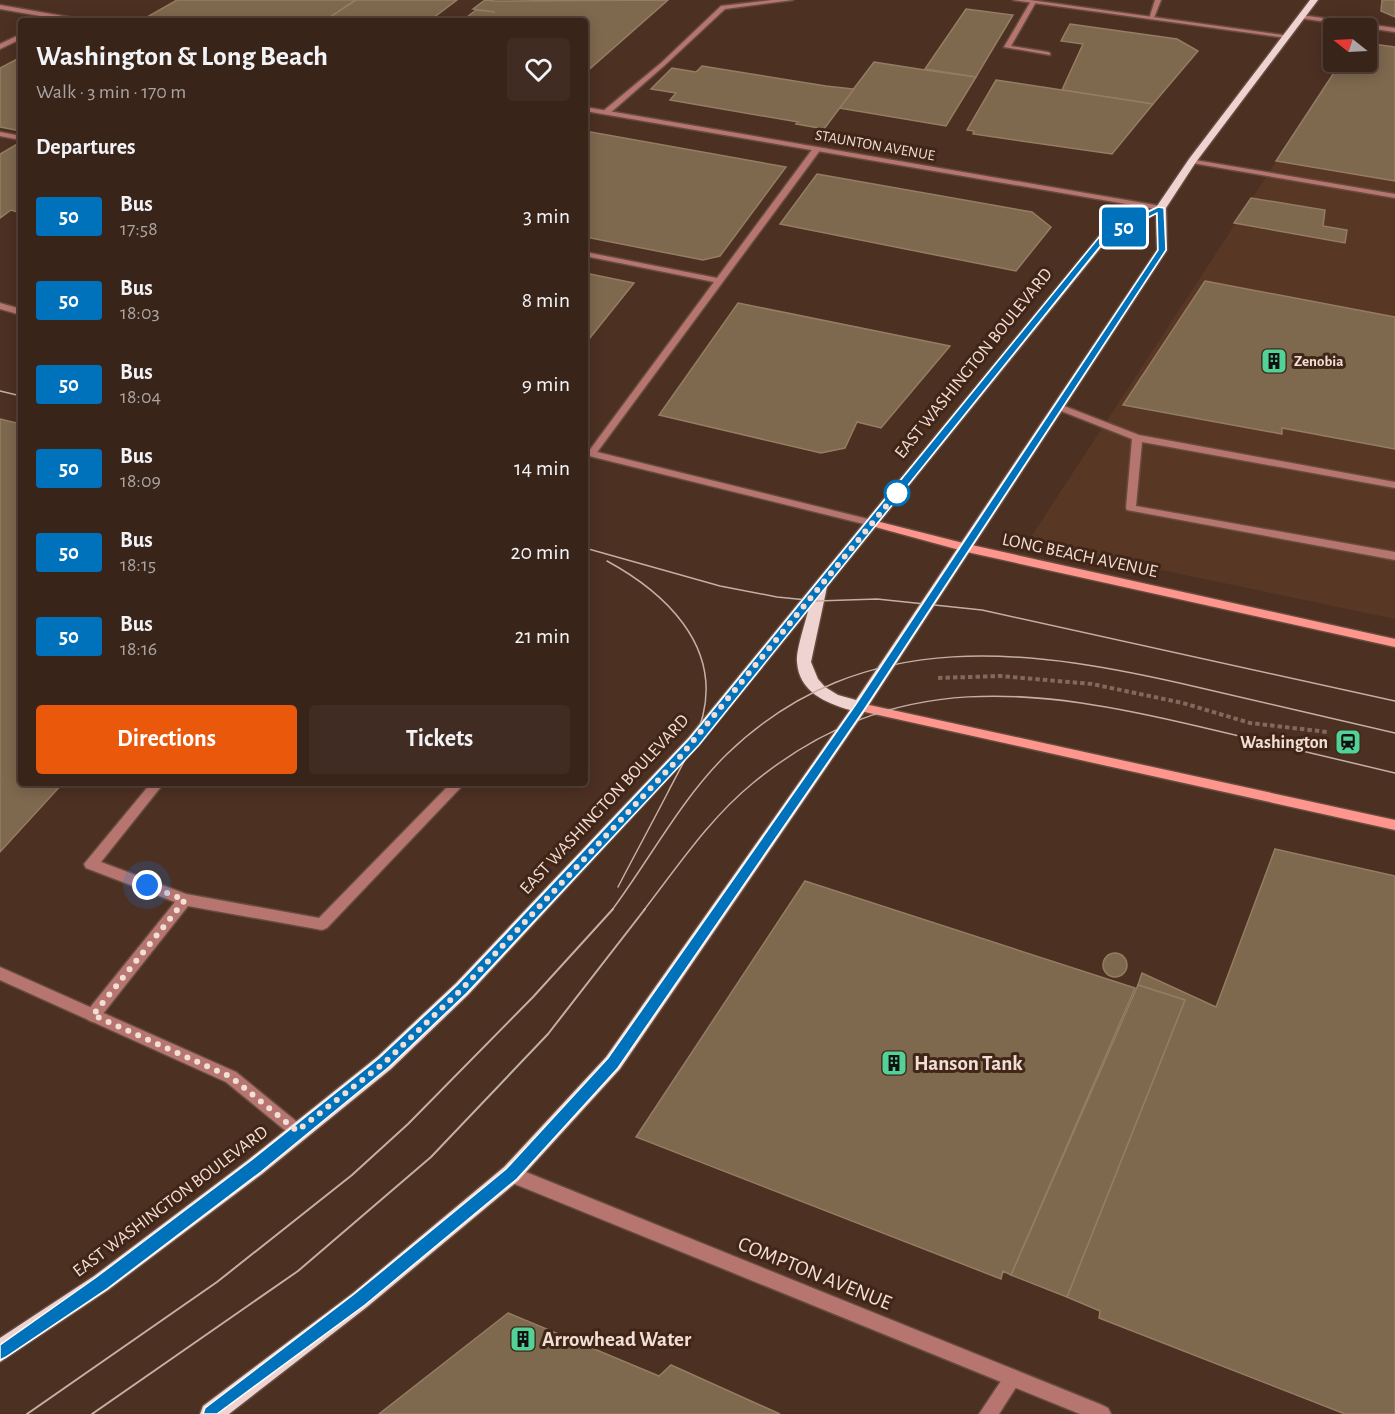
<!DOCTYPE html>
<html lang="en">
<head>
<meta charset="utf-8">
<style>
  body { margin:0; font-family:"Alegreya Sans",sans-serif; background:#402c23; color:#f1f3f6; height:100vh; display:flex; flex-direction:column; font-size:22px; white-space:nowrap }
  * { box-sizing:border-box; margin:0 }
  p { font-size:20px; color:#aba4a2 }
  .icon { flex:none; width:33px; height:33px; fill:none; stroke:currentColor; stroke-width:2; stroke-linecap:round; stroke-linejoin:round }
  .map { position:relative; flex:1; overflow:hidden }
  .details { position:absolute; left:18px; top:18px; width:570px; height:768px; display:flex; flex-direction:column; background:#39241a; border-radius:6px; box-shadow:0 3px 15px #0003,0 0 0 2px #534139 }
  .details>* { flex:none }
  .badge { padding:0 12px; border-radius:4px; font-size:21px; line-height:39px }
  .needle { width:39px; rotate:288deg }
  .buttons { position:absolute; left:1323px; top:18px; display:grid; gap:12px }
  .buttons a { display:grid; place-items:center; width:54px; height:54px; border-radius:6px; background:#39241a; box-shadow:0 3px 15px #0003,0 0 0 2px #534139; font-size:30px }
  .you { position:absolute; width:30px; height:30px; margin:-15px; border:4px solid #fff; border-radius:50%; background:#1a73e8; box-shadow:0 0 0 9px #1a73e833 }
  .map>.badge { position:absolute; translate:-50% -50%; box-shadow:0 0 0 3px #fff }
  h2 { padding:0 18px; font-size:22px; line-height:54px }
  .round { display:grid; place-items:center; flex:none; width:63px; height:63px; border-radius:6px; background:#402c23 }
  .headline { display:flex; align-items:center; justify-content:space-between; height:102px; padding:0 18px }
  h1 { font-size:28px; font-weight:600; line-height:45px }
  .action { display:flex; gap:12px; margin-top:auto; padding:12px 18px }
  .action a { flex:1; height:69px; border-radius:6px; background:#ea580c; color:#fff; font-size:24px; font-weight:600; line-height:69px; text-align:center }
  .action a+a { background:#402c23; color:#f1f3f6 }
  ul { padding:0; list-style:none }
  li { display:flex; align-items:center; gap:18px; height:84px; padding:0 18px }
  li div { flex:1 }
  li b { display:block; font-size:22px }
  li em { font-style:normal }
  li .badge { min-width:66px; font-weight:700; text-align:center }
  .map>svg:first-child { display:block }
  .built { fill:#593725 }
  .building { fill:#7e684e; stroke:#947d63; stroke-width:1.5 }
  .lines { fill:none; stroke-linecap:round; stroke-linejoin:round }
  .service-casing { stroke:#664c3f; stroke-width:3 }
  .minor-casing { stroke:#664c3f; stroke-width:3 }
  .tertiary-casing { stroke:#664c3f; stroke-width:3 }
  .secondary-casing { stroke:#664c3f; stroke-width:3 }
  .primary-casing { stroke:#664c3f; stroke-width:3 }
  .path { stroke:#82695d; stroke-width:4; stroke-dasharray:4.5 3; stroke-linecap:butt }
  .service { fill:#b7756f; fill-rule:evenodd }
  .minor { fill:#b7756f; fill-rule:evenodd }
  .tertiary { fill:#b7756f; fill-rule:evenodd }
  .secondary { fill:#fe968d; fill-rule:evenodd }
  .primary { fill:#efd3d0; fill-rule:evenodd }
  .tram-far1 { stroke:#c4afa5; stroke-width:1.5 }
  .tram { stroke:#c4afa5; stroke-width:2 }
  .line { fill:#0072bc; stroke:#fff; stroke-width:1.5 }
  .walk { stroke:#f1dfd6; stroke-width:6; stroke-dasharray:0 10.8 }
  .stop-dot { fill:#fff; stroke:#0072bc; stroke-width:3 }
  .labels { text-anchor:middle; stroke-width:6; stroke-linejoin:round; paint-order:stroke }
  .far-street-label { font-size:15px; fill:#f1dfd6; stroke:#412618 }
  .far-poi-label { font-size:15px; font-weight:bold; fill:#f1dfd6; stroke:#412618; text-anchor:start }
  .street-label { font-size:18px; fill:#f1dfd6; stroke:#412618 }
  .poi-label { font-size:18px; font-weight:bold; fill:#f1dfd6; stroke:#412618; text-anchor:end }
  .near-poi-label { font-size:21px; font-weight:bold; fill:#f1dfd6; stroke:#412618; text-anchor:start }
  .near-street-label { font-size:21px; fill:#f1dfd6; stroke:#412618 }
</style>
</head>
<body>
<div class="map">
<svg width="1395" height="1414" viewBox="0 0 1395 1414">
  <rect width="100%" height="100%" fill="#4c3022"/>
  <!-- built -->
  <polygon class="built" points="1395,47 1395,619 1037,544 1031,537 1341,62 1366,62"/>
  <!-- building -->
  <g class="building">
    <polygon points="177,0 356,0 324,21 172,21 147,17"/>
    <polygon points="356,0 457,0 429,21 324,21"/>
    <polygon points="485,0 495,1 668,0 585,73 585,21 462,21 476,10 495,12 473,9"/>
    <polygon points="1382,0 1395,0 1395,17 1381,11"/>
    <polygon points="966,9 1013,15 976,77 925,69"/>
    <polygon points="1070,24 1177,39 1198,51 1153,104 1062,90 1083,44 1061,41"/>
    <polygon points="1366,43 1395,47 1395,181 1276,161 1341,62 1366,62"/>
    <polygon points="21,57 21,131 0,127 0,68"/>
    <polygon points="874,62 925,70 976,77 946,126 839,108"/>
    <polygon points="702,66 826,86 854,89 824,129 796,124 798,122 670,100 676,93 651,89 672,68 696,72"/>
    <polygon points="996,80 1062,90 1153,104 1112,154 973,134 974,131 967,130"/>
    <polygon points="585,131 786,167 720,256 703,260 585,237"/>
    <polygon points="19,143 21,143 21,213 11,210 0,218 0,154"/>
    <polygon points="817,174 1032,212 1051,227 1016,271 780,224"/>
    <polygon points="1251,198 1325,210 1323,226 1347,230 1345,243 1234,223"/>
    <polygon points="585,273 634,283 585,344"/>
    <polygon points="1205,281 1395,317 1395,449 1282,428 1282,434 1123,405"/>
    <polygon points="738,303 950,346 881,428 857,422 845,448 821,453 659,415"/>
    <polygon points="0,419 21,424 21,783 63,783 0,852"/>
    <polygon points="1275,849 1395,876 1395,1414 1345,1414 1099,1318 1100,1311 1067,1297 1185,1000 1138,985 1142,973 1216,1007"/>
    <polygon points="805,881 1135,988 1011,1275 1003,1271 1001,1279 636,1137"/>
    <circle cx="1115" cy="965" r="12"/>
    <polygon points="1138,985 1185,1000 1067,1297 1011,1275"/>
    <polygon points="508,1313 659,1376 671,1365 780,1414 379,1414"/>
  </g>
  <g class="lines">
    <!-- service casing -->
    <g class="service-casing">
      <g id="service">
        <polygon points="772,0 793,0 725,9 665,65 609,114 602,112 661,63 721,6"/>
        <polygon points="1155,0 1161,0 1154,18 1149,19"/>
        <polygon points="1031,1 1036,2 1011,46 1048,52 1050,53 1050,55 1004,47"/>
        <polygon points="21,34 21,39 0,49 0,44"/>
        <polygon points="0,132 21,136 21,140 0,136"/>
        <polygon points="814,147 821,149 595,455 589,455 589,451 714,282 585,256 585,252 717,278"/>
        <polygon points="1059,404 1139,435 1395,482 1395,488 1142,442 1136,506 1395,552 1395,560 1127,510 1126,508 1132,439 1056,409 1054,407"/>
        <polygon points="151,783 164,783 101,862 186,894 319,918 451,783 465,783 327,928 322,930 188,906 98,1020 93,1022 88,1020 86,1015 88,1010 175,902 86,868 84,864"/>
        <polygon points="1013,1369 1019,1372 1022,1378 999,1414 979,1414 1007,1372"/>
      </g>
    </g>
    <!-- minor casing -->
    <g class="minor-casing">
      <g id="minor">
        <polygon points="1013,0 1030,0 1290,36 1287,38"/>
        <polygon points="0,5 80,19 83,21 69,21 0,9"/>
        <polygon points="1301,15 1395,28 1395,32 1299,18 1299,16"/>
        <polygon points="585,107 1161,206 1165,208 1161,210 585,111"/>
        <polygon points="1189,159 1395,194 1395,198 1192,163 1189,163"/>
      </g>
    </g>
    <!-- tertiary casing -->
    <g class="tertiary-casing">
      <g id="tertiary">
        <polygon points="0,303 21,309 21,315 0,309"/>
        <polygon points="585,449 872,520 877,523 872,526 585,455"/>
        <polygon points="0,967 236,1072 302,1126 305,1131 302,1136 297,1138 292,1136 226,1082 0,980"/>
        <polygon points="511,1166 1102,1405 1108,1408 1111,1414 1080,1414 505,1180 503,1174 505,1168"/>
      </g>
    </g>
    <!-- secondary casing -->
    <g class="secondary-casing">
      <g id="secondary">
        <polygon points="872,520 967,544 1395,639 1395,647 967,552 868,525 867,523"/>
        <polygon points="860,703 1395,820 1395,830 856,710 854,707 856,704"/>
      </g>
    </g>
    <!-- primary casing -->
    <g class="primary-casing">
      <path id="primary" d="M1310 0H1318L1196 162 1166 208 1167 250 865 711 620 1069 518 1181 367 1307 229 1414H200L203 1406 353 1293 504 1167 606 1057 850 710C826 703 799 692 797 662 796 650 805 624 808 611L699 745 468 995 391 1069 262 1174 108 1290 0 1362V1338L94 1276 248 1160 377 1057 456 983 689 737 1099 236 1157 206 1189 159ZM1156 214 1157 250 856 700 838 695 825 687 818 679 811 662 827 587 1107 240Z"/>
    </g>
    <!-- path -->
    <polyline class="path" points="938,678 1000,676 1092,684 1183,703 1250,723 1327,732"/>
    <!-- service -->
    <use href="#service" class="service"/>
    <!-- minor -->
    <use href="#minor" class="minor"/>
    <!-- tertiary -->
    <use href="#tertiary" class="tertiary"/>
    <!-- secondary -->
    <use href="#secondary" class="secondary"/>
    <!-- primary -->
    <use href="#primary" class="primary"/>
    <!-- tram-far1 -->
    <g class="tram-far1">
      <polyline points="0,391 21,396"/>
      <polyline points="585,548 720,586 777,597 817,601 877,599 982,610 1395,701"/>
      <path d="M607 561C664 592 720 644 703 715 696 743 680 768 667 794 651 825 634 856 618 887"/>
      <path d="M612 910C650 859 681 799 727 754 864 622 1034 649 1201 688 1266 703 1330 718 1395 733"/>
      <path d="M644 910C678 866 710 818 753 783 894 667 1036 688 1201 727 1266 742 1330 758 1395 773"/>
    </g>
    <!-- tram -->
    <g class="tram">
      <polyline points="27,1414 217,1282 352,1175 408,1124 533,997 613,909"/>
      <polyline points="92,1414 298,1271 431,1157 548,1034 645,909"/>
    </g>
  </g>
  <!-- line -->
  <polygon class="line" points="1158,207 1164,208 1166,250 864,710 618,1068 517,1179 365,1305 217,1414 203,1414 205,1408 354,1294 506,1169 608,1058 856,704 1158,250 1157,213 1106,239 699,745 467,993 389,1067 261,1172 107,1289 6,1357 0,1360 0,1345 95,1278 250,1161 379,1058 457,985 690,738 1100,236"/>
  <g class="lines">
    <!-- walk -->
    <polyline class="walk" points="147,885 185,900 93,1015 231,1077 297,1131 384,1063 462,989 679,758 897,493"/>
  </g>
  <!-- icons -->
  <defs>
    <g id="building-square" transform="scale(1.35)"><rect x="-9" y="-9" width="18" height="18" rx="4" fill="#51d398" stroke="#412618"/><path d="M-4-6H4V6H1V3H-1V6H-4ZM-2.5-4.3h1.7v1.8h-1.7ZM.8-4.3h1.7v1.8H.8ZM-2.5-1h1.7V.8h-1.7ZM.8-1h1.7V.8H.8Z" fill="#111"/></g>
    <g id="station-square" transform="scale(1.35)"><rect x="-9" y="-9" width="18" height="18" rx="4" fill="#51d398" stroke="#412618"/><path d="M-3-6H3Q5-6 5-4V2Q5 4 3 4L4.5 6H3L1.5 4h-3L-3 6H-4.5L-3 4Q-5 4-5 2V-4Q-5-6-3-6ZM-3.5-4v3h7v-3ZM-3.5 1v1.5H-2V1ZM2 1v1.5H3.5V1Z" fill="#111"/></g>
  </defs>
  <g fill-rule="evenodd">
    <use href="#building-square" x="1274" y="361"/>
    <use href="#station-square" x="1348" y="742"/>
    <use href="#building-square" x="894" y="1063"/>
    <use href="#building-square" x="523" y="1339"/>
  </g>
  <!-- markers -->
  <circle class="stop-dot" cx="897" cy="493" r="12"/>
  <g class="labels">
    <!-- far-street labels -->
    <g class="far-street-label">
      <text transform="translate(875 145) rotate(10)" y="5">STAUNTON AVENUE</text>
    </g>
    <!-- far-poi labels -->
    <g class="far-poi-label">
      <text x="1294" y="366">Zenobia</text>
    </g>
    <!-- street labels -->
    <g class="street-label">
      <text transform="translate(973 363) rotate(-51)" y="6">EAST WASHINGTON BOULEVARD</text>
      <text transform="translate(1080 555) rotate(12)" y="6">LONG BEACH AVENUE</text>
      <text transform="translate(604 804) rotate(-47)" y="6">EAST WASHINGTON BOULEVARD</text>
      <text transform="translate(170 1201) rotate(-37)" y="6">EAST WASHINGTON BOULEVARD</text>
    </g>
    <!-- poi labels -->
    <g class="poi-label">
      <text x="1328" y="748">Washington</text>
    </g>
    <!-- near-poi labels -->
    <g class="near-poi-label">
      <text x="914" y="1070">Hanson Tank</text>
      <text x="542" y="1346">Arrowhead Water</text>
    </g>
    <!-- near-street labels -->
    <g class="near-street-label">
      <text transform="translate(815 1273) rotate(22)" y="7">COMPTON AVENUE</text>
    </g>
  </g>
</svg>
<div class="buttons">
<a><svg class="needle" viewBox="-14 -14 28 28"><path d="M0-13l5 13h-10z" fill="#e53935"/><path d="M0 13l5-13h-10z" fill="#aba4a2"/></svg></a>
</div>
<div class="you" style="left:147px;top:885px"></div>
<b class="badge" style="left:1124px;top:227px;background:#0072bc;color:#fff">50</b>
<section class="details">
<div class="headline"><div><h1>Washington &amp; Long Beach</h1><p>Walk · 3 min · 170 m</p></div><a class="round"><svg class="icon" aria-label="heart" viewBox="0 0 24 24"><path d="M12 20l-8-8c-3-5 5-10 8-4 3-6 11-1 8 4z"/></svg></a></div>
<h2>Departures</h2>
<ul>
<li><span class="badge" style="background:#0072bc;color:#fff">50</span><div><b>Bus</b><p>17:58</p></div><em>3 min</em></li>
<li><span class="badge" style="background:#0072bc;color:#fff">50</span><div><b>Bus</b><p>18:03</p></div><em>8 min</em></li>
<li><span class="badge" style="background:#0072bc;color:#fff">50</span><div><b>Bus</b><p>18:04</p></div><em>9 min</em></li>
<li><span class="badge" style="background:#0072bc;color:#fff">50</span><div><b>Bus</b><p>18:09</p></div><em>14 min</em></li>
<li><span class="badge" style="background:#0072bc;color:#fff">50</span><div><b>Bus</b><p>18:15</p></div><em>20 min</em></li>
<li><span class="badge" style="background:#0072bc;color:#fff">50</span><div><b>Bus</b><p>18:16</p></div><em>21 min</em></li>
</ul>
<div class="action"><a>Directions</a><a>Tickets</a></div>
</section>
</div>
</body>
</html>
